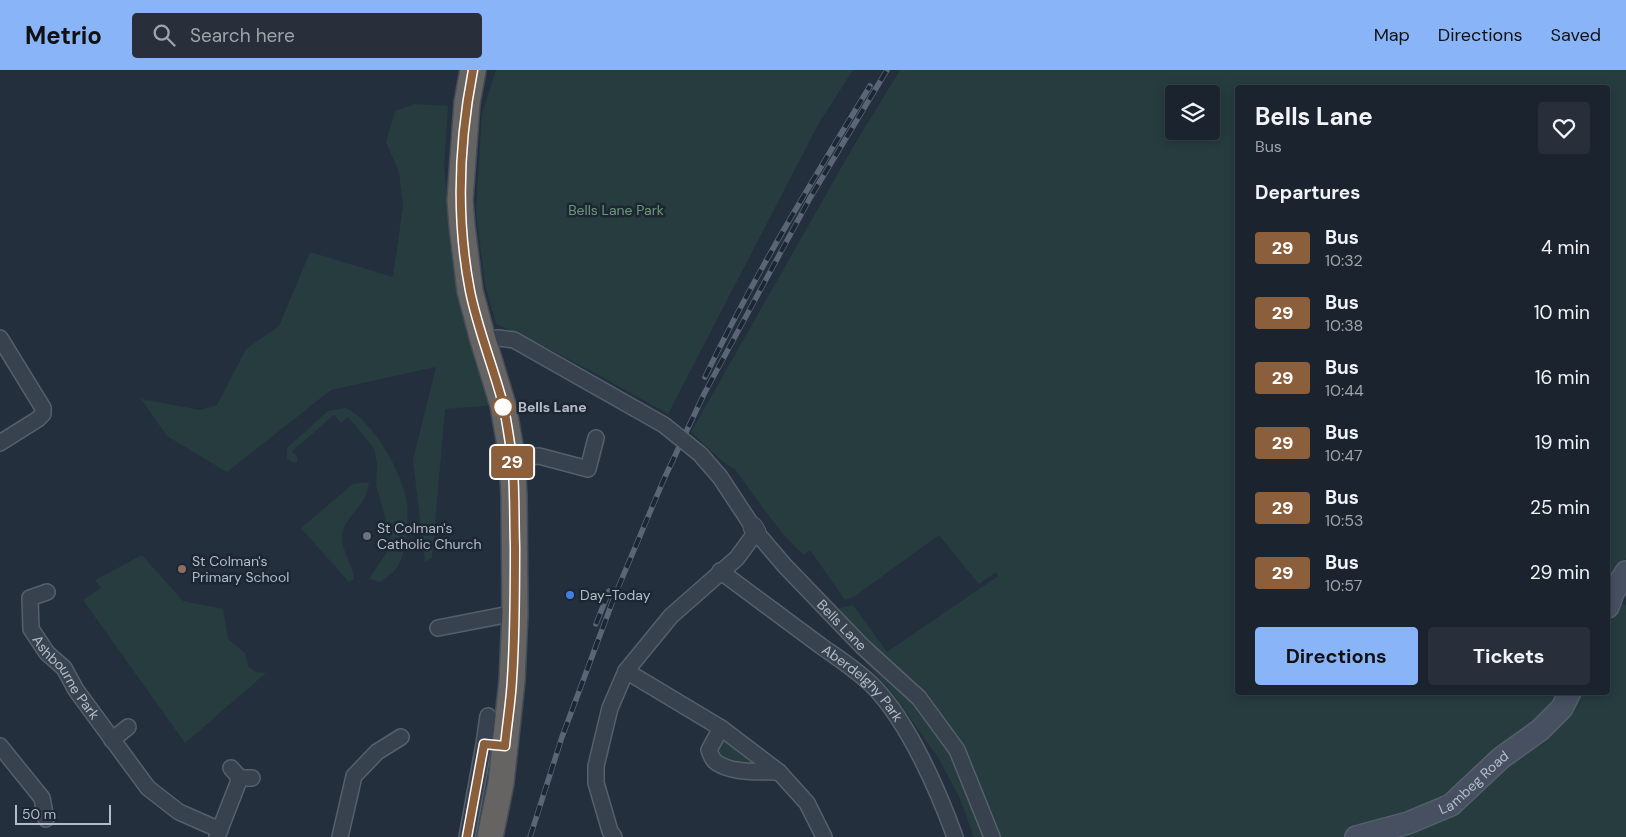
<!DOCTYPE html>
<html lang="en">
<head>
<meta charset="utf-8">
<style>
  body { margin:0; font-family:"DM Sans",sans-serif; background:#282f3a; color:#f1f3f6; height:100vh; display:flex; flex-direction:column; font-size:19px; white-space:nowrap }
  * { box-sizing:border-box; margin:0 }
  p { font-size:16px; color:#a0a4aa }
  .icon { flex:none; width:28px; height:28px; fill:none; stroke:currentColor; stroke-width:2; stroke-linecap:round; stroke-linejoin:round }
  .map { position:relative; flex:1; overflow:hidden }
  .drawer { position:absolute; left:1235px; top:15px; width:375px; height:610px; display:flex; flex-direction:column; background:#1b232e; border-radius:5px; box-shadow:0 2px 12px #0003,0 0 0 1px #39404a }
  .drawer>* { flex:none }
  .badge { padding:0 10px; border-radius:4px; font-size:18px; line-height:32px }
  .controls { position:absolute; left:1165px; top:15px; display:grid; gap:10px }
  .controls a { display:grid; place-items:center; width:55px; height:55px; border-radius:5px; background:#1b232e; box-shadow:0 2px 12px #0003,0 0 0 1px #39404a; font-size:25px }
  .scale { position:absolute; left:15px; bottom:12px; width:96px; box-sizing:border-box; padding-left:5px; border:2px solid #b4bcc9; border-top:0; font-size:14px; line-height:18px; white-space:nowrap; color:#b4bcc9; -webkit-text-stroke:4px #1d2633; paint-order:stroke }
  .map>.badge { position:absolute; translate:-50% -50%; box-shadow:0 0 0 2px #fff }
  h2 { padding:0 20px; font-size:19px; line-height:45px }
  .round { display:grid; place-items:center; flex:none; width:52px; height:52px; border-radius:5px; background:#282f3a }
  .headline { display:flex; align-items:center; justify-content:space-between; height:85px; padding:0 20px }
  h1 { font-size:24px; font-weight:700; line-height:38px }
  .action { display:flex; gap:10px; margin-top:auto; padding:10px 20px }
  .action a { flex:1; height:58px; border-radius:5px; background:#8ab4f8; color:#111; font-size:20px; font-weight:700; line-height:58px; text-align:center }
  .action a+a { background:#282f3a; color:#f1f3f6 }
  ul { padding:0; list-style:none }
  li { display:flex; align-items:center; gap:15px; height:65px; padding:0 20px }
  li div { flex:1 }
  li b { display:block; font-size:19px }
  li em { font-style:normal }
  li .badge { min-width:55px; font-weight:700; text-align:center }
  header { display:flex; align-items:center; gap:30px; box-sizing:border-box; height:70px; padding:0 25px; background:#8ab4f8; color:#111 }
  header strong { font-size:24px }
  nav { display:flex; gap:28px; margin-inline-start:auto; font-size:18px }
  .search { width:350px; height:45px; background:#282f3a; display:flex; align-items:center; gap:12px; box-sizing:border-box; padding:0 18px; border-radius:5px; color:#a0a4aa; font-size:19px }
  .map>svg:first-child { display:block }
  .green { fill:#263c3f; fill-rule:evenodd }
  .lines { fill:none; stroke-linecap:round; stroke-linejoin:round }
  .minor-casing { stroke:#565f6c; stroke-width:18 }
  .tertiary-casing { stroke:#565f6c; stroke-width:21 }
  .secondary-casing { stroke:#565f6c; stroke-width:24 }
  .trunk-casing { stroke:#434c59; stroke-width:28 }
  .minor { stroke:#38414e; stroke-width:15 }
  .tertiary { stroke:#38414e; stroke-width:19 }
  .secondary { stroke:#465061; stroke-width:21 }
  .trunk { stroke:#656462; stroke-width:25 }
  .rail-casing { stroke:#5a6575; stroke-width:5.5 }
  .rail { stroke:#1d2633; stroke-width:4; stroke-dasharray:11; stroke-linecap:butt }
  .minor-bridge-casing { stroke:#565f6c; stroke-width:18; stroke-linecap:butt }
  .minor-bridge { stroke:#38414e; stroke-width:15 }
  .line-casing { stroke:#fff; stroke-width:11 }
  .line { stroke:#8b5e3c; stroke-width:8 }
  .stop-dot { fill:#fff; stroke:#8b5e3c; stroke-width:2.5 }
  .worship-dot { fill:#6b7280; stroke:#1d2633; stroke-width:2 }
  .education-dot { fill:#8d6e63; stroke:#1d2633; stroke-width:2 }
  .shop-dot { fill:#3f7fe0; stroke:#1d2633; stroke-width:2 }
  .labels { text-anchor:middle; stroke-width:5; stroke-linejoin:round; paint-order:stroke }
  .park-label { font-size:14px; fill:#6b9a76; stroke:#1d2633 }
  .stop-label { font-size:14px; font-weight:bold; fill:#b4bcc9; stroke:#1d2633; text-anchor:start }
  .poi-label { font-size:14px; fill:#b4bcc9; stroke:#1d2633; text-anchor:start }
  .street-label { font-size:14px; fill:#b4bcc9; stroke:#1d2633 }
</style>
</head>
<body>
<header>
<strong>Metrio</strong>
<div class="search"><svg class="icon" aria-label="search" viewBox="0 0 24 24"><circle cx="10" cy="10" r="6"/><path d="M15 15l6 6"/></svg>Search here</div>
<nav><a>Map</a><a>Directions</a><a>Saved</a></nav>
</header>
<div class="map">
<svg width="1626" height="767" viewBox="0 0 1626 767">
  <rect width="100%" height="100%" fill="#242f3e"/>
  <!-- green -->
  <g class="green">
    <path d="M496 0H853L819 53 668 344C611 312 556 280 496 254L485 215 476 141 482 44Z"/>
    <path d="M900 0H1626V487L1608 522V18H1238V622L1557 623 1539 655 1578 623 1608 622V560L1619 531 1626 535V767H974L960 729 939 689 891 621 827 550 837 539 853 535 887 582 998 506 996 502 979 514 939 465 855 526 845 530 810 480 804 485C777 461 756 428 735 399 722 394 703 372 691 362L853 77ZM1174 24H1211V61H1174Z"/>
    <polygon points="414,34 448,36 444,97 452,181 469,260 495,335 445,339 432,488 425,492 413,390 436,297 331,320 227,402 167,366 141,329 200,340 217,335 246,279 279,256 310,182 393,207 403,136 399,102 386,72 395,41"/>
    <path d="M346 338C374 352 402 402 407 433 408 445 407 456 406 468 405 478 402 492 395 500 391 505 384 509 380 512L369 509 389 479 391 467 376 415 377 394 374 378 348 347 341 353 334 345 292 381 297 387V392H292L287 389V378L328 341Z"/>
    <path d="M369 412C368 417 367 422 365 427 359 440 341 452 342 468 342 482 353 495 354 509L349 512 301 458 353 414Z"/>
    <polygon points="142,485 183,531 223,539 228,569 245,583 248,596 256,602 266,603 185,673 83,530 101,518 95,510"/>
    <polygon points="724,669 761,697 736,697 715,684"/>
  </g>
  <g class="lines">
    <!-- minor casing -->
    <g class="minor-casing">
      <g id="minor">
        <polyline points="0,268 43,338 43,344 38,349 0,373"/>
        <polyline points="483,270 499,268 514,270 664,355"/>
        <polyline points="700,384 720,407 753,457"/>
        <polyline points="512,387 539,386 588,399 596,368"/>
        <path id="s1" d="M720 501C754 526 787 551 821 576 838 588 860 602 875 618 909 654 938 720 955 767"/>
        <path id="s2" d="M47 522 30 528 31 559 47 583 64 598 76 620 148 718 179 742 220 760"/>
        <polyline points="438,558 515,543"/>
        <polyline points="626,601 721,658 779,702 807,733 824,767"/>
        <path d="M721 658 709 680C711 685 712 690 717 693 734 704 759 701 779 702"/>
        <polyline points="112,670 128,657"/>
        <polyline points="0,676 42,728 46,749"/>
        <polyline points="231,698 240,708 252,708"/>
        <polyline points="217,767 240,708"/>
        <polyline points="340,767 354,706 377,682 401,667"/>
        <polyline points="467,767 484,674 488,646"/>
        <path id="s3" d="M614 767 610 761 596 713V696L610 638 626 601 671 546 737 488 756 462 785 496 862 576 919 628 957 680 992 767"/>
      </g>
    </g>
    <!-- tertiary casing -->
    <g class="tertiary-casing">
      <polyline id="tertiary" points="753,457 756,462"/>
    </g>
    <!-- secondary casing -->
    <g class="secondary-casing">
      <g id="secondary">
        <polyline points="1608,537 1613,523 1626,502"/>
        <path id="s4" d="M1356 767 1408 753 1451 735 1501 688 1540 660 1562 638 1570 622"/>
      </g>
    </g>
    <!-- trunk casing -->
    <g class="trunk-casing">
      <polyline id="trunk" points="473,0 467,33 460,130 462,156 470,221 483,270 503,335 512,387 514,426 515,543 512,611 501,713 490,767"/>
    </g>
    <!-- minor -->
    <use href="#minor" class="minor"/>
    <!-- tertiary -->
    <use href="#tertiary" class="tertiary"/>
    <!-- secondary -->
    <use href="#secondary" class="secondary"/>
    <!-- trunk -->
    <use href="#trunk" class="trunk"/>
    <!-- rail casing -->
    <g class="rail-casing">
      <g id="rail">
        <path d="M705 307C754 206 812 111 870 16"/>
        <polyline points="596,554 609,521"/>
        <polyline points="530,767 562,667 615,525 664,409 704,324 810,128 887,0"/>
      </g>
    </g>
    <!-- rail -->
    <use href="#rail" class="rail"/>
    <!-- minor-bridge casing -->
    <g class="minor-bridge-casing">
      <polyline id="minor-bridge" points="664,355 700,384"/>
    </g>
    <!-- minor-bridge -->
    <use href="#minor-bridge" class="minor-bridge"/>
  </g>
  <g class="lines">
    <!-- line casing -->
    <g class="line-casing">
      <path id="line" d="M467 767 484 674 505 676C507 654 511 631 512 609 515 565 515 521 515 477 514 446 515 416 512 386 509 369 507 351 503 334 493 296 478 260 470 221 456 149 459 72 473 0"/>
    </g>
    <!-- line -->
    <use href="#line" class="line"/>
  </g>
  <!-- markers -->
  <circle class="stop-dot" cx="503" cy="337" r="10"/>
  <circle class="worship-dot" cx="367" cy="466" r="5"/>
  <circle class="education-dot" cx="182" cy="499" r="5"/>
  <circle class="shop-dot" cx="570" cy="525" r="5"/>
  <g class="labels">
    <!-- park labels -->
    <g class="park-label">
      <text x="616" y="145">Bells Lane Park</text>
    </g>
    <!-- stop labels -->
    <g class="stop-label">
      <text x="518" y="342">Bells Lane</text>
    </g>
    <!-- poi labels -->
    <g class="poi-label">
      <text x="377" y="463">St Colman's<tspan x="377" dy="16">Catholic Church</tspan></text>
      <text x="192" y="496">St Colman's<tspan x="192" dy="16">Primary School</tspan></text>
      <text x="580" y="530">Day-Today</text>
    </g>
    <!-- street labels -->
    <g class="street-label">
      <text dy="5" stroke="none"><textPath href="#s3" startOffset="492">Bells Lane</textPath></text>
      <text dy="5" stroke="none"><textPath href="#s2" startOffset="109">Ashbourne Park</textPath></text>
      <text dy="5" stroke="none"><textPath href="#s1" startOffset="182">Aberdelghy Park</textPath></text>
      <text dy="5" stroke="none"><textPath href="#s4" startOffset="132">Lambeg Road</textPath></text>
    </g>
  </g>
</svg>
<div class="controls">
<a><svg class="icon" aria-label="layers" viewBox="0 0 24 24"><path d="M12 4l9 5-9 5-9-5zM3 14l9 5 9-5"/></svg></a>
</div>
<div class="scale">50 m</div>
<b class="badge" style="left:512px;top:392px;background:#8b5e3c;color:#fff">29</b>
<section class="drawer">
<div class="headline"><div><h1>Bells Lane</h1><p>Bus</p></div><a class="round"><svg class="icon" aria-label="heart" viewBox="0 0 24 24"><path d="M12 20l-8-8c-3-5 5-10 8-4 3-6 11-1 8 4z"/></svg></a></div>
<h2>Departures</h2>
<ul>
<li><span class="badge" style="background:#8b5e3c;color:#fff">29</span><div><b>Bus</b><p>10:32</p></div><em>4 min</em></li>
<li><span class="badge" style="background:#8b5e3c;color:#fff">29</span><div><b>Bus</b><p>10:38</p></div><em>10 min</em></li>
<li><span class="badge" style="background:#8b5e3c;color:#fff">29</span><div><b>Bus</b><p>10:44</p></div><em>16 min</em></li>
<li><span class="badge" style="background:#8b5e3c;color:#fff">29</span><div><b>Bus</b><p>10:47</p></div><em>19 min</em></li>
<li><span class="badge" style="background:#8b5e3c;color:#fff">29</span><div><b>Bus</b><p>10:53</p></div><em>25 min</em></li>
<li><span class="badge" style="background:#8b5e3c;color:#fff">29</span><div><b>Bus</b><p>10:57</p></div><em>29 min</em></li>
</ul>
<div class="action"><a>Directions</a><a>Tickets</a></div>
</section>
</div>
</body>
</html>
